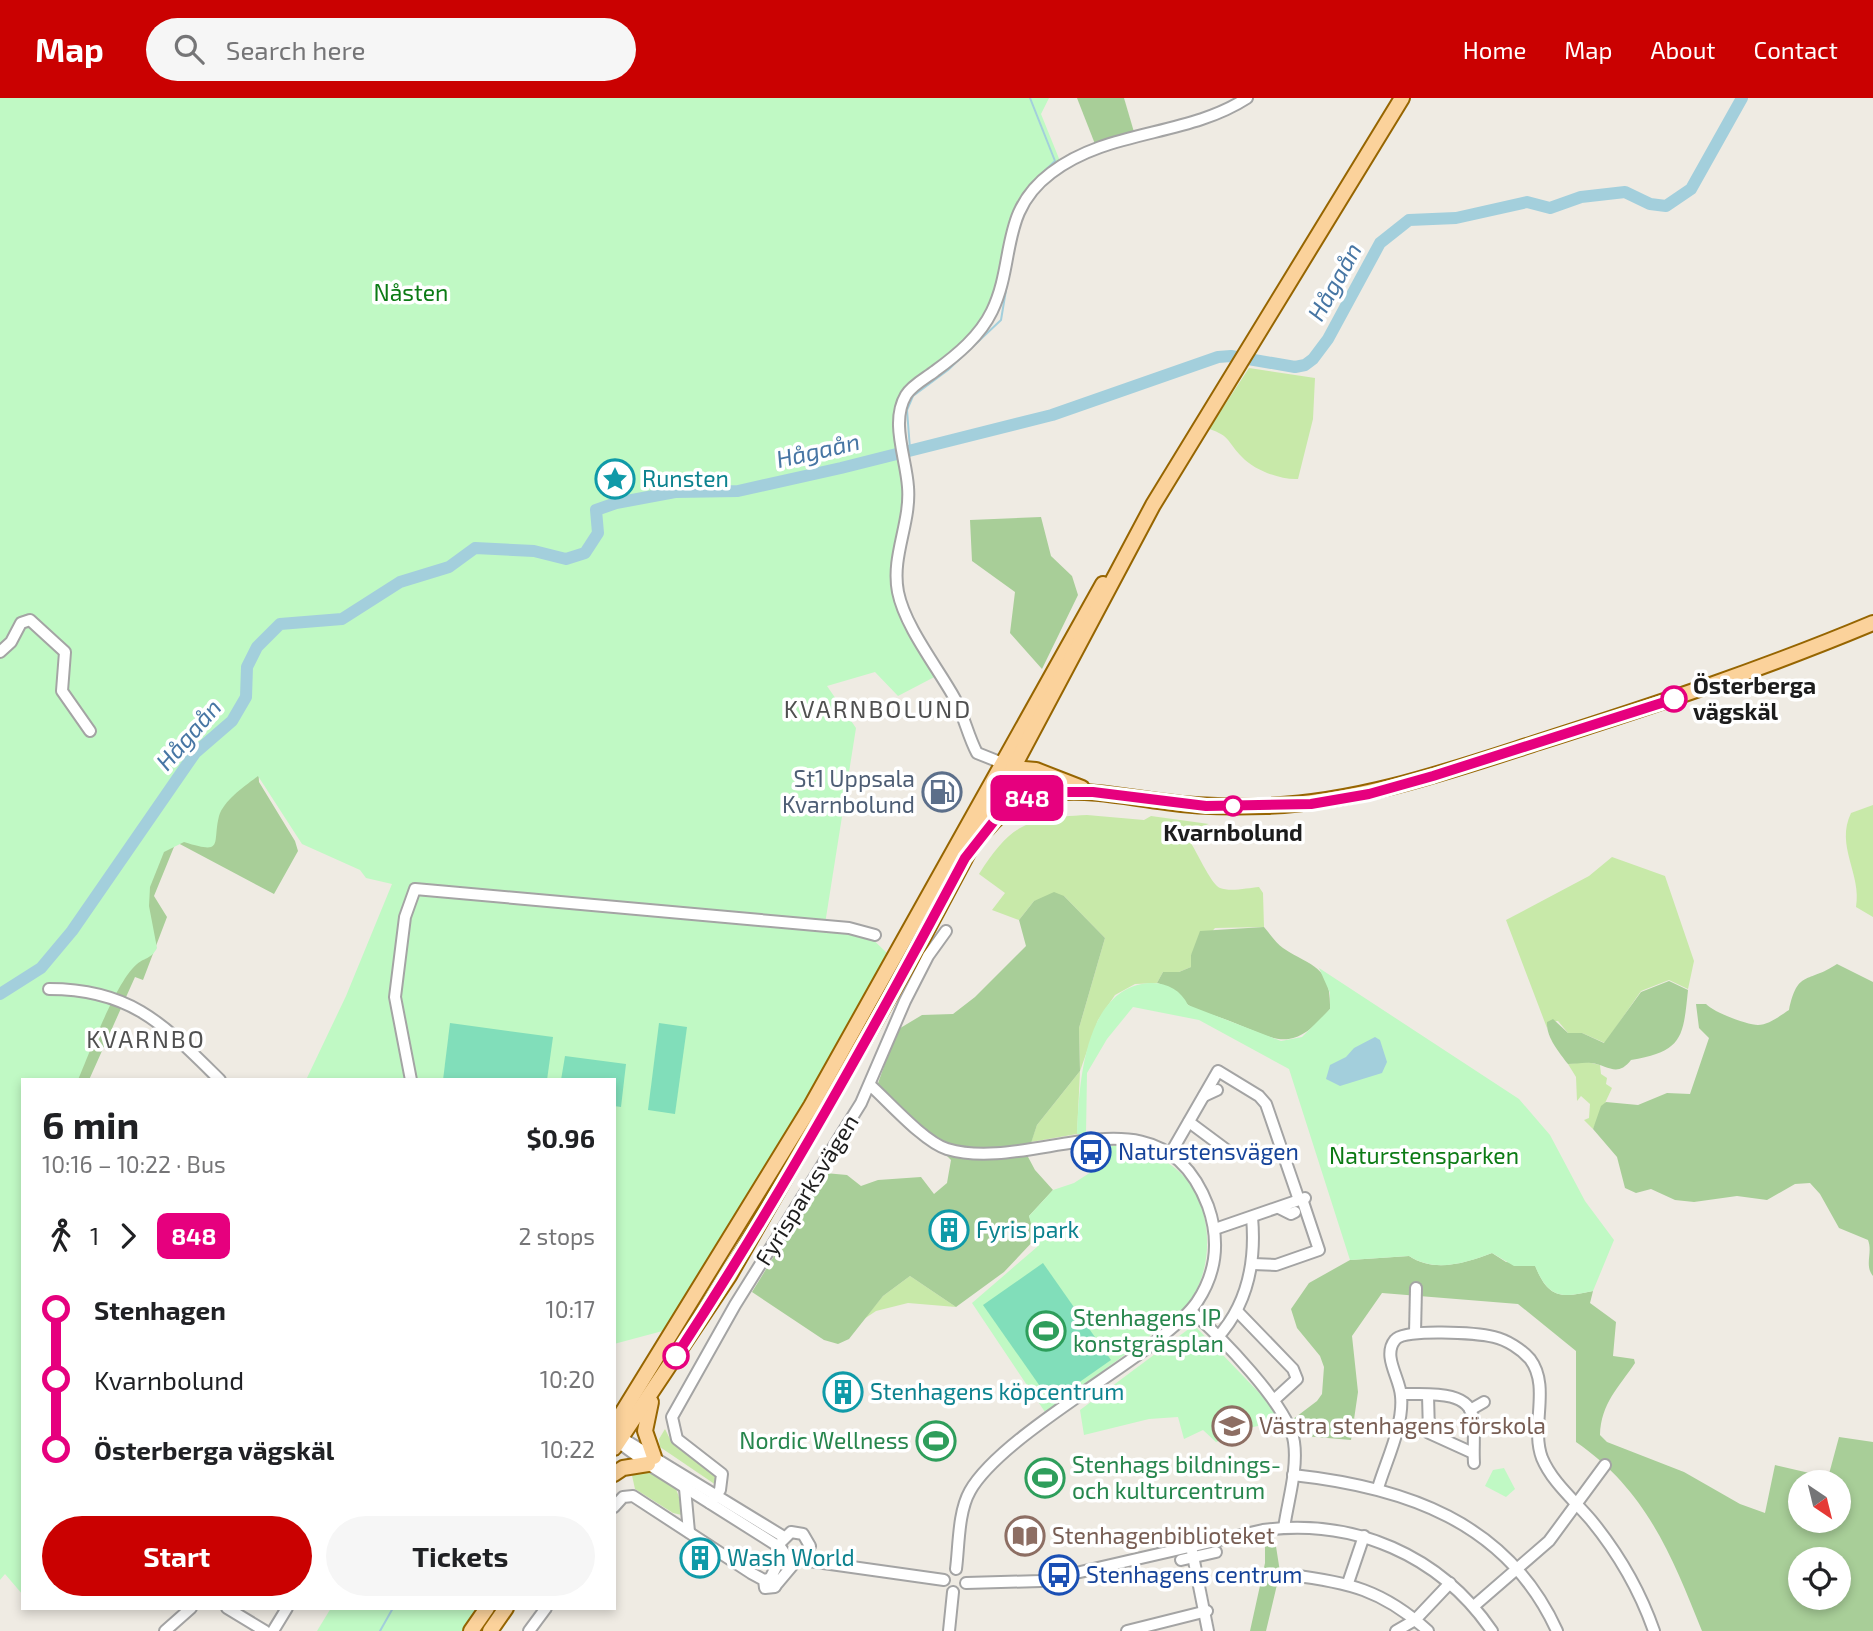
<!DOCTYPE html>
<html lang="en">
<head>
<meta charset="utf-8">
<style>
  body { margin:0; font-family:"Exo 2",sans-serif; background:#f6f6f6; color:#202124; height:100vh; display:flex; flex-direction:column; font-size:26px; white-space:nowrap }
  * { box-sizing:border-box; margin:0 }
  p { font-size:23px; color:#757577 }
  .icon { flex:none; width:38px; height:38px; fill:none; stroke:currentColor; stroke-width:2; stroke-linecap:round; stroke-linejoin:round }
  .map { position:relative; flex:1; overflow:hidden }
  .sheet { position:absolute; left:21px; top:980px; width:595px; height:532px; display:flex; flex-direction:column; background:#fff; border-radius:0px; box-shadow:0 4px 10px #0003 }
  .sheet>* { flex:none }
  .badge { padding:0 14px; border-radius:10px; font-size:24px; line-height:46px }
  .needle { width:46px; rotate:145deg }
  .controls { position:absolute; left:1788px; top:1372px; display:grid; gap:14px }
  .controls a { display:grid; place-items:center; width:63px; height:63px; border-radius:50%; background:#fff; box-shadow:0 4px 10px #0003; font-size:35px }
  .map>.badge { position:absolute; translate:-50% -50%; box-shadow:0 0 0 4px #fff }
  .legs { display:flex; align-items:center; gap:10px; height:77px; padding:0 21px; font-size:23px }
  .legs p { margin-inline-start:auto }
  .summary { display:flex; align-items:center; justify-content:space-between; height:119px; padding:0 21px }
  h1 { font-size:38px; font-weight:700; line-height:52px }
  .primary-button { display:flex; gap:14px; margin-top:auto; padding:14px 21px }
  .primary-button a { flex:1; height:80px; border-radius:42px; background:#ca0101; color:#fff; font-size:28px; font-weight:700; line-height:80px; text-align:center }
  .primary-button a+a { background:#f6f6f6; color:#202124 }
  ul { padding:0 21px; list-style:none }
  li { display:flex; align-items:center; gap:24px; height:70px; font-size:26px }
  li i { display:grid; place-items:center; width:10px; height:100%; margin:0 9px; background:currentColor }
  li i::after { content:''; width:18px; height:18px; margin:-9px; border:5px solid; border-radius:50%; background:#fff }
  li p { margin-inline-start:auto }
  li:first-child i { background:linear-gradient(#0000 50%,currentColor 0) }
  li:last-child i { background:linear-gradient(currentColor 50%,#0000 0) }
  header { display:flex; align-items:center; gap:42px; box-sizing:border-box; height:98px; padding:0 35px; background:#ca0101; color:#fff }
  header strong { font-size:33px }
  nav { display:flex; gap:38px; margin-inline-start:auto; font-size:24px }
  .search { width:490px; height:63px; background:#f6f6f6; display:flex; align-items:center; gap:18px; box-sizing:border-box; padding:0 24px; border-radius:38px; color:#757577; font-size:26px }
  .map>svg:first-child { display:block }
  .grass { fill:#c8e9a9 }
  .forest { fill:#a8ce98; fill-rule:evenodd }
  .park { fill:#c0f9c4 }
  .pitch { fill:#81deba }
  .water { fill:#a3cfdc }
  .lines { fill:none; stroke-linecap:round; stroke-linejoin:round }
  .stream { stroke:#a3cfdc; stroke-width:2 }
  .river { stroke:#a3cfdc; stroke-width:12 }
  .minor-casing { stroke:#a4a4a4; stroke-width:14 }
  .major-casing { stroke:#966501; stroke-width:18 }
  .minor { stroke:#fff; stroke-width:10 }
  .major { stroke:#fbd29b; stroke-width:14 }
  .line-1-casing { stroke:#fff; stroke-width:16 }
  .line-1 { stroke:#e6007e; stroke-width:10 }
  .stop-1-dot { fill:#fff; stroke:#e6007e; stroke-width:3.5 }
  .labels { text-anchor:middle; stroke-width:7; stroke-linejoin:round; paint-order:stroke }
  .park-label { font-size:23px; fill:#0c7b15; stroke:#fff }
  .culture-label { font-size:23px; fill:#0d838f; stroke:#fff; text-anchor:start }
  .stop-label { font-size:23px; font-weight:bold; fill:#1d1d1d; stroke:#fff; text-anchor:start }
  .service-label { font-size:23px; fill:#4e5e75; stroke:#fff; text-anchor:end }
  .transit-label { font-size:23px; fill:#164399; stroke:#fff; text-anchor:start }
  .street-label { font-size:23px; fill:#1d1d1d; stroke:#fff }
  .leisure-label { font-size:23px; fill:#27864d; stroke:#fff; text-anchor:start }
  .education-label { font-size:23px; fill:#785e54; stroke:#fff; text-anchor:start }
  .water-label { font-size:24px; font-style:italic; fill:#4776a4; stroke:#fff }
  .neighbourhood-label { font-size:24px; letter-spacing:2px; fill:#505050; stroke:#fff }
</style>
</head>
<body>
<header>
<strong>Map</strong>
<div class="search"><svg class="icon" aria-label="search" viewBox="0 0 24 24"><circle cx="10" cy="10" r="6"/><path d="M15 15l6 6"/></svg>Search here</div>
<nav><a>Home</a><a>Map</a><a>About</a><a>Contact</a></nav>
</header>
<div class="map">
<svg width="1873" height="1533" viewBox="0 0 1873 1533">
  <rect width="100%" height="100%" fill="#efebe3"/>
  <!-- grass -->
  <g class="grass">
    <path d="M1249 270 1315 280 1313 321 1298 381C1280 382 1254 372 1242 359 1227 344 1231 338 1209 331Z"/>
    <path d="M1873 707V819L1856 809C1862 776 1835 748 1851 715Z"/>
    <path d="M1087 717 1144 722 1151 718 1209 726 1188 733 1187 739C1195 749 1211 787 1220 790 1230 794 1248 790 1259 789L1263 795 1264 829 1215 830 1191 857V869L1179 874H1163L1157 885 1135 886 1115 897 1098 922 1080 973 1077 1036 1031 1044 1037 1027 1080 973 1079 930 1105 840 1064 798 1034 803 1019 822 992 812 1005 795 979 776C1012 724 1029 720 1087 717Z"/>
    <polygon points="1612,759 1665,778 1694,863 1688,891 1669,882 1641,893 1605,945 1582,935 1568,935 1558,923 1547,924 1547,930 1506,822 1589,778"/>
    <polygon points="1587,964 1600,967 1601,976 1607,980 1606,986 1612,990 1593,1031 1584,1022 1589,1020 1590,1006 1581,998 1577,1003 1576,979 1568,966"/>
    <polygon points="910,1178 956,1209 908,1205 876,1213 864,1221 883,1198"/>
    <polygon points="665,1331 671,1343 717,1378 716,1387 660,1349 659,1341"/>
    <polygon points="648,1372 676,1391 686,1418 673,1415 635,1391 631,1373"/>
  </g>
  <!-- forest -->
  <g class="forest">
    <polygon points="1077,0 1124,0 1134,34 1095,46"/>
    <polygon points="1041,419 1051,458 1072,478 1078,497 1042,571 1010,535 1015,494 972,463 970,422"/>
    <polygon points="258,665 259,684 295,743 298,753 274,796 176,744 154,798 167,819 143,882 135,879 89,982 70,982 0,773"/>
    <polygon points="1054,794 1064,798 1105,840 1079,930 1080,973 1037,1027 1027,1057 1035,1072 1053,1092 1029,1118 1037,1139 1004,1174 956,1209 910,1178 883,1198 849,1241 838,1246 824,1242 752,1194 825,1075 847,1077 861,1088 878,1082 921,1079 934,1096 947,1085 951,1062 877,988 897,932 922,917 953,916 975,899 1026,848 1019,822 1034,803"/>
    <path d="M1264 829C1270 836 1276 845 1283 850 1313 870 1331 867 1330 911 1290 958 1277 941 1227 922 1215 917 1197 914 1187 906 1174 896 1175 891 1157 885L1163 874H1179L1191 869V857L1200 833Z"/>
    <path d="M1837 866 1873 884V1178C1864 1167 1873 1155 1868 1142L1839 1130 1820 1096 1810 1085 1795 1086 1767 1102 1737 1098 1694 1104 1675 1102 1651 1091 1636 1095 1625 1090 1617 1059 1593 1031 1601 1008 1606 1004 1638 1007 1667 995 1690 996 1709 940 1699 930 1696 906H1706C1713 914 1747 927 1758 927 1769 927 1781 917 1789 912 1798 871 1807 886 1837 866Z"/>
    <path d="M1669 883 1688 892C1683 940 1683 953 1631 962 1617 980 1608 967 1591 965 1584 964 1575 966 1568 966 1559 954 1546 939 1547 924L1553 921 1568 935H1582L1604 945 1641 894Z"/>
    <path d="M1492 1155 1506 1164 1535 1167C1548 1201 1561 1200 1593 1193L1590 1205 1616 1224 1613 1258 1634 1261 1635 1265C1619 1289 1601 1305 1600 1337L1607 1344 1684 1374 1740 1406 1765 1415 1775 1367 1818 1377 1829 1376 1839 1339 1873 1344V1533H1702C1672 1458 1646 1392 1576 1344V1253L1518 1206 1382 1195 1352 1238 1358 1294 1351 1342 1292 1337 1288 1325 1317 1303 1322 1296 1324 1269 1320 1258 1297 1230 1291 1211 1309 1185 1350 1162 1409 1158C1434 1175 1466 1165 1492 1155ZM1801 1384H1839V1423H1801ZM1801 1461H1839V1500H1801Z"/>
    <polygon points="1275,1442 1280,1474 1266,1533 1250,1533 1265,1465 1265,1443"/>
  </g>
  <!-- park -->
  <g class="park">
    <path d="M0 0H1049L1041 16 1062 68 1040 84 1019 115 992 217 912 293 899 314 912 373 913 404 899 480 905 503 942 575 898 598 875 574 827 588 856 630 825 826 861 830 889 857 720 1152 670 1231 614 1246V982H306L346 898 392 786 366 780 360 772 302 746 258 678C245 688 224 702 219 718 212 746 225 757 184 744L164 754 150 789 149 808 157 850C151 861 146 859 137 866 117 882 89 956 78 982H23V1497L5 1476 0 1482Z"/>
    <path d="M1319 870 1519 1001 1550 1037 1585 1103 1614 1142 1593 1193C1561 1200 1549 1201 1535 1168H1514L1492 1155C1466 1165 1435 1175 1409 1158L1350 1162 1289 971 1199 922 1133 909 1107 941 1087 975 1086 1037 1077 1036C1079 986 1084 890 1149 885 1166 884 1181 892 1188 907L1281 943 1302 939 1330 911V895Z"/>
    <path d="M1125 1047C1158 1055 1189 1072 1201 1107 1212 1139 1209 1180 1186 1208 1179 1217 1166 1224 1157 1232 1121 1261 1083 1287 1045 1314L972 1205 1037 1149 1029 1118 1053 1092 1074 1085 1091 1074 1110 1048Z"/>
    <polygon points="1194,1227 1271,1307 1280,1323 1227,1335 1227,1340 1216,1344 1203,1332 1184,1341 1178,1319 1149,1321 1084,1337 1080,1312"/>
    <polygon points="1504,1370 1515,1391 1506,1399 1485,1388 1493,1372"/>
    <polygon points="331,1510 482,1510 465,1533 317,1533"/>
  </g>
  <!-- pitch -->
  <g class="pitch">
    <polygon points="450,925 553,939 547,982 443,982"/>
    <polygon points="659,925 687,929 675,1016 648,1012"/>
    <polygon points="565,958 626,966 621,1009 614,1008 614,982 561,982"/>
    <polygon points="1043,1165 1111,1262 1051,1304 983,1207"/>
  </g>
  <!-- water -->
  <polygon class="water" points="1375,939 1380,942 1387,964 1382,975 1340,988 1326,981 1330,967 1346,959 1354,950"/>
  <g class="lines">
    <!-- stream -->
    <g class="stream">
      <polyline points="1030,0 1055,63 1032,85"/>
      <polyline points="910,351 907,312 913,298 948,272 1001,222 1007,186"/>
      <polyline points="380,1533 393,1510"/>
    </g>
    <!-- river -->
    <polyline class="river" points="0,896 41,870 72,833 195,655 232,623 246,599 247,569 257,549 280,526 342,521 400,484 449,469 475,450 534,453 566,461 585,455 598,435 596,412 616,405 675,394 738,393 841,370 1052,317 1218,259 1231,258 1295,269 1305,267 1313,261 1328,241 1380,145 1409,122 1456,120 1527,104 1550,110 1581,99 1625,94 1650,106 1666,108 1691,91 1742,0"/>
    <!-- minor casing -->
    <g class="minor-casing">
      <g id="minor">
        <polyline points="0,554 11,544 21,525 30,522 65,554 62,593 90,633"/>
        <path d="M1002 665 977 655C968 638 964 618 955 601 938 570 905 529 898 494 891 458 911 425 908 389 906 359 890 324 906 297 912 287 926 280 935 273 957 257 980 238 992 213 1016 163 999 114 1051 75 1108 31 1187 39 1247 0"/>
        <path d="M49 891C132 891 164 927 220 982"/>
        <polyline points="411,982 395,899 405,819 415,791 849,830 875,837"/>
        <path d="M870 987C889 1004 924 1044 947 1051 1034 1077 1160 982 1208 1108 1220 1142 1217 1174 1197 1204 1186 1220 1169 1232 1155 1244 1107 1282 997 1345 970 1393 958 1414 959 1448 956 1471"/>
        <polyline points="1204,998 1217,992"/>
        <polyline points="1189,1024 1232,1056"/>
        <polyline points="1169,1058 1218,973 1259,998 1266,1006 1299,1102"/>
        <polyline points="1279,1110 1291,1116 1295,1114"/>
        <polyline points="1215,1131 1305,1100"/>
        <polyline points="1253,1166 1276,1167 1319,1152 1302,1101"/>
        <path d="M1191 1213C1219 1237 1289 1308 1294 1344 1298 1371 1288 1402 1284 1430"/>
        <polyline points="1237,1213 1293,1271 1297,1281 1274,1302"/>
        <polyline points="1415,1235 1416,1190"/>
        <path d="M1217 1240C1248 1206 1256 1163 1252 1119"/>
        <path d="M1401 1296C1422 1297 1470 1290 1473 1321 1475 1335 1473 1351 1474 1365"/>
        <polyline points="1428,1297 1429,1335 1473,1355"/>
        <polyline points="1470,1312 1484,1304"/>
        <polyline points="617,1337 784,1439"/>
        <polyline points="614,1341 648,1366 781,1450 788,1460 944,1482"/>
        <path d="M1293 1377C1404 1389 1507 1423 1557 1533"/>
        <polyline points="685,1390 689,1434"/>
        <path d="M1378 1390C1386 1363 1404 1327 1401 1298 1400 1280 1382 1258 1395 1242 1404 1230 1478 1235 1494 1239 1507 1242 1521 1251 1530 1261 1551 1289 1530 1328 1542 1360 1552 1384 1574 1402 1591 1422 1618 1455 1640 1493 1654 1533"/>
        <polyline points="710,1405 720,1392 722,1376 677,1341 672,1319 735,1207 861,1005 905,903 928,858 946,833"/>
        <polyline points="614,1409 623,1399 633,1398 751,1475 764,1482 774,1480 775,1489 765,1490 764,1482"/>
        <polyline points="782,1443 791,1434 803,1436 810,1448 801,1461"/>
        <polyline points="1191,1448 1208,1533"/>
        <polyline points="1181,1462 1216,1454"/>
        <path d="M1290 1477C1348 1484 1383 1492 1428 1533"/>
        <polyline points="771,1479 783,1455"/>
        <path d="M966 1485 1041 1483 1263 1432C1354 1420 1440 1457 1492 1533"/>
        <polyline points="1348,1485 1364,1438"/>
        <polyline points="776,1487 797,1462"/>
        <polyline points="1474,1508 1549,1443 1605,1367"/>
        <polyline points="227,1510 265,1533"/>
        <polyline points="165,1533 191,1510"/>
        <polyline points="273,1533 287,1510"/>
        <polyline points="529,1533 546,1510"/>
        <polyline points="949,1533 953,1494"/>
        <polyline points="1127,1533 1207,1513"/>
        <polyline points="1396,1533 1415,1522 1450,1485"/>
      </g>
    </g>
    <!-- major casing -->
    <g class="major-casing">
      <g id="major">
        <polyline points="1010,669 1024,681 1056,692"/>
        <polyline points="1014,670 1036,672 1082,690"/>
        <path d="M987 731C1031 675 1105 697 1166 704 1199 709 1233 709 1266 708 1361 704 1449 673 1539 644 1652 608 1763 571 1873 525"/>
        <polyline points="651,1304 645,1333 654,1359"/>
        <polyline points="614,1328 811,1008 1103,486"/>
        <polyline points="614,1350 729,1178 920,845 1153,407 1402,0"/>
        <polyline points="614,1376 623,1370 648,1366"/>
        <polyline points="471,1533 487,1510"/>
        <polyline points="490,1533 506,1510"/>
      </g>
    </g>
    <!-- minor -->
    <use href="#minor" class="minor"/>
    <!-- major -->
    <use href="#major" class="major"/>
  </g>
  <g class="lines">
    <!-- line-1 casing -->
    <g class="line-1-casing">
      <path id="line-1" d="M676 1258C781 1098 875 929 965 760L998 718 1030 698 1052 694H1093L1206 708 1311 706 1369 696 1433 678 1674 601"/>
    </g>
    <!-- line-1 -->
    <use href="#line-1" class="line-1"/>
  </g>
  <!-- icons -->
  <defs>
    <g id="sight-ring" transform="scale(2.0125)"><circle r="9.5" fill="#fff" stroke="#0f9aa8" stroke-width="1.5"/><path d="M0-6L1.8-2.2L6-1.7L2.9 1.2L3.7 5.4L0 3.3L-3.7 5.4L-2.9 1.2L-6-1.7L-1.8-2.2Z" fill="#0f9aa8"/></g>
    <g id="fuel-ring" transform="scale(2.0125)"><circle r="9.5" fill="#fff" stroke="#5c6f8a" stroke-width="1.5"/><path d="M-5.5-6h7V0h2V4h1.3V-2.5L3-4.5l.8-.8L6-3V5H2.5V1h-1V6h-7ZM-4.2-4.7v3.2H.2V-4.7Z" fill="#5c6f8a"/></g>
    <g id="bus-ring" transform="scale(2.0125)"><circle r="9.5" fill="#fff" stroke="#1a4fb4" stroke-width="1.5"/><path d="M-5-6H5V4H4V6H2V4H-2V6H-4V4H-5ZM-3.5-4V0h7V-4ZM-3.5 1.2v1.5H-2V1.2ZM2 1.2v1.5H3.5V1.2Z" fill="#1a4fb4"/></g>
    <g id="building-ring" transform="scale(2.0125)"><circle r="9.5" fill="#fff" stroke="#0f9aa8" stroke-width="1.5"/><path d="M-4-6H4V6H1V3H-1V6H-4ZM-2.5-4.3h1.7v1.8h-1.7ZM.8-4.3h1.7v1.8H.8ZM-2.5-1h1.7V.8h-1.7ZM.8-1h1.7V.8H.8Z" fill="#0f9aa8"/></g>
    <g id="stadium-ring" transform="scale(2.0125)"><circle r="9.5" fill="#fff" stroke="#2e9e5b" stroke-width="1.5"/><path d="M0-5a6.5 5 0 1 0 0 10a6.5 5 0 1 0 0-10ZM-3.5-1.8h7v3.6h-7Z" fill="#2e9e5b"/></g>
    <g id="school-ring" transform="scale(2.0125)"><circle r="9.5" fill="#fff" stroke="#8d6e63" stroke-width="1.5"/><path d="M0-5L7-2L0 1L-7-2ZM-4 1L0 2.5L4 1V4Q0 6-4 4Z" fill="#8d6e63"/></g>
    <g id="library-ring" transform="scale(2.0125)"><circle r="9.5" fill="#fff" stroke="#8d6e63" stroke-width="1.5"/><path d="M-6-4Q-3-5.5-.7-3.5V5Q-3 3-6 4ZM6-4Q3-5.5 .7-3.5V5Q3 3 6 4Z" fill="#8d6e63"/></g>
  </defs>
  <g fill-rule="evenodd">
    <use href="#sight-ring" x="615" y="381"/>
    <use href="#fuel-ring" x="942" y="694"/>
    <use href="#bus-ring" x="1091" y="1054"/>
    <use href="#building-ring" x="949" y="1132"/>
    <use href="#stadium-ring" x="1046" y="1233"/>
    <use href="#building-ring" x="843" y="1294"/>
    <use href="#school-ring" x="1232" y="1328"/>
    <use href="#stadium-ring" x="936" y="1343"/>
    <use href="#stadium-ring" x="1045" y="1380"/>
    <use href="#library-ring" x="1025" y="1438"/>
    <use href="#building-ring" x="700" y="1460"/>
    <use href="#bus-ring" x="1059" y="1477"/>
  </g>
  <!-- markers -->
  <g class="stop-1-dot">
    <circle cx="1674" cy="601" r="12"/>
    <circle cx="1233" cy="708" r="9"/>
    <circle cx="676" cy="1258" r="12"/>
  </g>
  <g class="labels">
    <!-- park labels -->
    <g class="park-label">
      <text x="411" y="203">Nåsten</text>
      <text x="1424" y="1066">Naturstensparken</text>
    </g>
    <!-- culture labels -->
    <g class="culture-label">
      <text x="642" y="389">Runsten</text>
      <text x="976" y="1140">Fyris park</text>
      <text x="870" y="1302">Stenhagens köpcentrum</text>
      <text x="727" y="1468">Wash World</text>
    </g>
    <!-- stop labels -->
    <g class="stop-label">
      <text x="1693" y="596">Österberga<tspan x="1693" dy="26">vägskäl</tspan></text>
      <text x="1233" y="743" text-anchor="middle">Kvarnbolund</text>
    </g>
    <!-- service labels -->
    <g class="service-label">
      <text x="915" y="689">St1 Uppsala<tspan x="915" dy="26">Kvarnbolund</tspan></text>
    </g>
    <!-- transit labels -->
    <g class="transit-label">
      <text x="1118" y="1062">Naturstensvägen</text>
      <text x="1086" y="1485">Stenhagens centrum</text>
    </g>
    <!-- street labels -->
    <g class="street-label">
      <text transform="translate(807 1092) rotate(-58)" y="8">Fyrisparksvägen</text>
    </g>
    <!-- leisure labels -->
    <g class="leisure-label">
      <text x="1073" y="1228">Stenhagens IP<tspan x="1073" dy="26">konstgräsplan</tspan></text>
      <text x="909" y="1351" text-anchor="end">Nordic Wellness</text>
      <text x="1072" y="1375">Stenhags bildnings-<tspan x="1072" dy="26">och kulturcentrum</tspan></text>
    </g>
    <!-- education labels -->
    <g class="education-label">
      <text x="1259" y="1336">Västra stenhagens förskola</text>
      <text x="1052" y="1446">Stenhagenbiblioteket</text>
    </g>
    <!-- water labels -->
    <g class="water-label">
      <text transform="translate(1335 184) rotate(-61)" y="8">Hågaån</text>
      <text transform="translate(818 353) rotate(-13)" y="8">Hågaån</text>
      <text transform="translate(189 637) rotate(-49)" y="8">Hågaån</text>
    </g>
    <!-- neighbourhood labels -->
    <g class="neighbourhood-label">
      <text x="878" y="620">KVARNBOLUND</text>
      <text x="146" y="950">KVARNBO</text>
    </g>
  </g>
</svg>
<div class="controls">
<a><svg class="needle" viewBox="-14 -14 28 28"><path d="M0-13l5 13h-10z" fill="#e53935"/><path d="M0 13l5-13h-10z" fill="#757577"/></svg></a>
<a><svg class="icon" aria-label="locate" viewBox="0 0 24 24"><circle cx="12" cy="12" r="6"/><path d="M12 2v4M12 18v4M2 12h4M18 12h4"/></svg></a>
</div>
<b class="badge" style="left:1027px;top:700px;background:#e6007e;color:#fff">848</b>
<section class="sheet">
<div class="summary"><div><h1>6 min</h1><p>10:16 – 10:22 · Bus</p></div><b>$0.96</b></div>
<div class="legs"><svg class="icon" aria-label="walk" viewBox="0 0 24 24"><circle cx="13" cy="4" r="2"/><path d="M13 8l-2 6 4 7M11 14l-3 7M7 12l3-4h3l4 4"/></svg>1<svg class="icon" aria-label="forward" viewBox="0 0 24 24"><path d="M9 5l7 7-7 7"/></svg><b class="badge" style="background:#e6007e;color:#fff">848</b><p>2 stops</p></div>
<ul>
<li><i style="color:#e6007e"></i><b>Stenhagen</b><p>10:17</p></li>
<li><i style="color:#e6007e"></i><span>Kvarnbolund</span><p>10:20</p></li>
<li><i style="color:#e6007e"></i><b>Österberga vägskäl</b><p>10:22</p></li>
</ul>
<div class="primary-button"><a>Start</a><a>Tickets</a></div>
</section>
</div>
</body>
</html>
